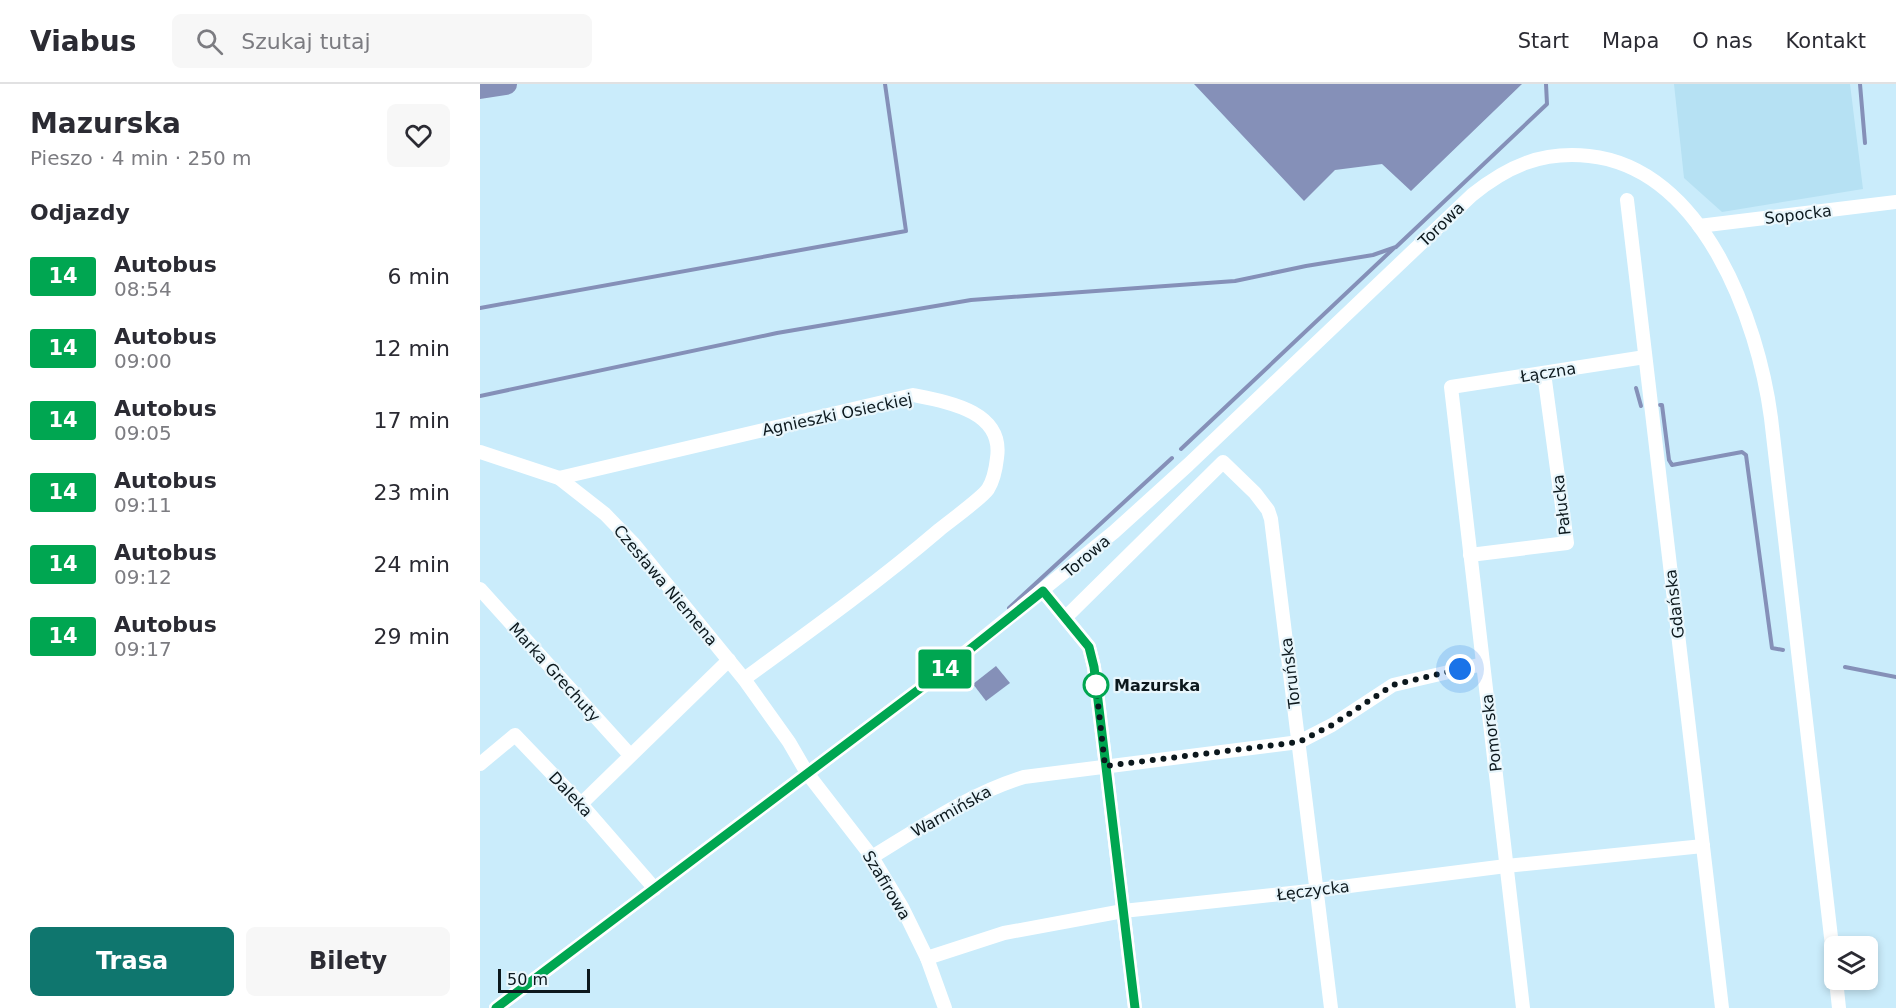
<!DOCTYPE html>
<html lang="pl">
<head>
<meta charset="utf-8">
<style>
  body { margin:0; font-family:"DejaVu Sans",sans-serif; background:#f7f7f7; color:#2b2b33; height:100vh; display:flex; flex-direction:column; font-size:22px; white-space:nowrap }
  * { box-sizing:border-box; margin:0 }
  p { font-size:20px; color:#7c7c81 }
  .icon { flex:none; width:33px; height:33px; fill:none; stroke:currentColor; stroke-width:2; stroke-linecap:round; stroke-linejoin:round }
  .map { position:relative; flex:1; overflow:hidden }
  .sheet { display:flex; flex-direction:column; background:#fff; width:480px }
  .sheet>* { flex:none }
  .badge { padding:0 12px; border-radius:4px; font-size:21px; line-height:39px }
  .buttons { position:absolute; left:1344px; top:852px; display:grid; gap:12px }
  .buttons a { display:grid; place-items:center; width:54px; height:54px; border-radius:9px; background:#fff; box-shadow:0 3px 9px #0003; font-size:30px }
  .scale { position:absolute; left:18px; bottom:15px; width:92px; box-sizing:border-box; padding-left:6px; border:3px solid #0c181d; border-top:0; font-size:16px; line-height:21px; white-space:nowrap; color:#0c181d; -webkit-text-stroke:4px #e8f6fc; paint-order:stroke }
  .you { position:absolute; width:30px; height:30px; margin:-15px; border:4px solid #fff; border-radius:50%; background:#1a73e8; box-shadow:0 0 0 9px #1a73e833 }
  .map>.badge { position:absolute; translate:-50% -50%; box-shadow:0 0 0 3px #fff }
  h2 { padding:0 30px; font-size:22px; line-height:54px }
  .round { display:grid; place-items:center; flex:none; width:63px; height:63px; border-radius:9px; background:#f7f7f7 }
  .overview { display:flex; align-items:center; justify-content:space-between; height:102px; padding:0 30px }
  h1 { font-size:28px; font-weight:700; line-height:45px }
  .cta { display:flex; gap:12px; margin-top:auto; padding:12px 30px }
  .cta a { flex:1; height:69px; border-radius:9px; background:#0f766e; color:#fff; font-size:24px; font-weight:700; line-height:69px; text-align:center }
  .cta a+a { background:#f7f7f7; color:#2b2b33 }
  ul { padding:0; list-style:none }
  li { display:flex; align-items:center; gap:18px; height:72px; padding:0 30px }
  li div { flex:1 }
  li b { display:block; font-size:22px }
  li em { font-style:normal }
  li .badge { min-width:66px; font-weight:700; text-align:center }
  header { display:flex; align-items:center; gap:36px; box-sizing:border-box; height:84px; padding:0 30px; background:#fff; border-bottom:2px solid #e1e1e2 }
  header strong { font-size:28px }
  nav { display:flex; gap:33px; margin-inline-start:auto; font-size:21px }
  .search { width:420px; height:54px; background:#f7f7f7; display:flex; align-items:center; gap:15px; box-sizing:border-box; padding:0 21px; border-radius:9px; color:#7c7c81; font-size:22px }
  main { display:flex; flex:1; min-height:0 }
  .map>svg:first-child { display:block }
  .built { fill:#b6e1f3 }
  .water { fill:#8590b8 }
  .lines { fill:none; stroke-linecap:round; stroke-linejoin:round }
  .stream { stroke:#8590b8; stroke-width:4 }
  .river { stroke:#8590b8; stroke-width:22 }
  .minor { stroke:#fff; stroke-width:14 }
  .line-casing { stroke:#fff; stroke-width:14 }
  .line { stroke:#00a651; stroke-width:9 }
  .walk { stroke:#0c181d; stroke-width:6; stroke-dasharray:0 10.8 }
  .stop-dot { fill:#fff; stroke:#00a651; stroke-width:3 }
  .labels { text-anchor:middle; stroke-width:4.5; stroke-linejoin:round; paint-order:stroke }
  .street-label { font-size:16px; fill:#0c181d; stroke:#e8f6fc }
  .stop-label { font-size:16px; font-weight:bold; fill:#0c181d; stroke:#e8f6fc; text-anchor:start }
</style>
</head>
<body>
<header>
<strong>Viabus</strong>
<div class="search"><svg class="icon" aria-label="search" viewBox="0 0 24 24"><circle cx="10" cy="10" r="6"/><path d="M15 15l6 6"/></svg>Szukaj tutaj</div>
<nav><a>Start</a><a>Mapa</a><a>O nas</a><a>Kontakt</a></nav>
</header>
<main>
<section class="sheet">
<div class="overview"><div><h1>Mazurska</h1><p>Pieszo · 4 min · 250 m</p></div><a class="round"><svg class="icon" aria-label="heart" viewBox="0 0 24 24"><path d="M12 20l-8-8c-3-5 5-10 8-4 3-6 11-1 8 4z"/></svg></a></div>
<h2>Odjazdy</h2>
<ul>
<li><span class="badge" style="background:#00a651;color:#fff">14</span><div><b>Autobus</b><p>08:54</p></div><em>6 min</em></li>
<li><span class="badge" style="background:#00a651;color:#fff">14</span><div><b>Autobus</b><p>09:00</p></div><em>12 min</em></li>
<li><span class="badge" style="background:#00a651;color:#fff">14</span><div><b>Autobus</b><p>09:05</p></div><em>17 min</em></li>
<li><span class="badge" style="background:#00a651;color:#fff">14</span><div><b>Autobus</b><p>09:11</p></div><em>23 min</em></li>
<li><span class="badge" style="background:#00a651;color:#fff">14</span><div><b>Autobus</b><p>09:12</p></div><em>24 min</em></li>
<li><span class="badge" style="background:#00a651;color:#fff">14</span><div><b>Autobus</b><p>09:17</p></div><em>29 min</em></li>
</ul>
<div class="cta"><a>Trasa</a><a>Bilety</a></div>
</section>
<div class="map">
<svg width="1416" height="924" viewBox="0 0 1416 924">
  <rect width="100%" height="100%" fill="#caecfb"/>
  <!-- built -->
  <polygon class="built" points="1194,0 1370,0 1383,105 1242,128 1204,94"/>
  <!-- water -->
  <g class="water">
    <polygon points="714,0 1042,0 931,107 902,80 855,86 824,117"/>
    <polygon points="516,582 530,599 506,617 493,600"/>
  </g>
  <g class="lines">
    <!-- stream -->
    <g class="stream">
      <polyline points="1380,0 1385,59"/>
      <polyline points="0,224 426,147 405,0"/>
      <polyline points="1156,304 1161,322"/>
      <polyline points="0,312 297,249 491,216 755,197 826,182 893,171 916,163 1067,20 1066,0"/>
      <polyline points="1180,321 1182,321 1189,376 1192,381 1262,368 1266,371 1292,564 1303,566"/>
      <polyline points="701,365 913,165"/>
      <polyline points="529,524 692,374"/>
      <polyline points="1365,583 1416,593"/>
    </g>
    <!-- river -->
    <polyline class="river" points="0,4 26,0"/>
    <!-- minor -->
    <g class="minor">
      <polyline points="1147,116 1242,924"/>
      <polyline points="1219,142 1416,118"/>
      <polyline points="0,368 79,394 125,430 153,459 264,595 309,658 327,689 392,773 422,823 447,874 465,924"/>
      <path d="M79 394 433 311C468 318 524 327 517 374 516 383 513 397 508 405 502 414 470 437 459 446 397 499 330 547 264 595"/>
      <polyline points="990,471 1087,459 1064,289"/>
      <polyline points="0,505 150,671"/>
      <polyline points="563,507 609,563 614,583 655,924"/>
      <polyline points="585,534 743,378 775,409 788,426 791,435 851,924"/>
      <polyline points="0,680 35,651 101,720 175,805"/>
      <polyline points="101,720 249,576"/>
      <path d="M392 773C441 743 489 710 544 693L819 658 852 641 913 601 1003 580"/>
      <polyline points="447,874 524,849 643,827 838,806 1026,782 1223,762"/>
      <polyline points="1356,896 1359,924"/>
      <path d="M16 924 450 597 634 448 708 381 992 111C1028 82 1062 67 1109 72 1223 84 1278 236 1291 334L1354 879"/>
      <polyline points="1043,924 971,303 1165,273"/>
    </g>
  </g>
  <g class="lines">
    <!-- line casing -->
    <g class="line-casing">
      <polyline id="line" points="16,924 450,597 563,507 609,563 614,583 655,924"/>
    </g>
    <!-- line -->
    <use href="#line" class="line"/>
    <!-- walk -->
    <polyline class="walk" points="616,601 625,682 819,658 852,641 913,601 980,585"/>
  </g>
  <!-- markers -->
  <circle class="stop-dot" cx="616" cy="601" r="12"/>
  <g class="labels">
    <!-- street labels -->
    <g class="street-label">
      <text transform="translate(1318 130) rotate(-7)" y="6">Sopocka</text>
      <text transform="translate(961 140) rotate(-44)" y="6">Torowa</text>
      <text transform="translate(1068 288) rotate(-9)" y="6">Łączna</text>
      <text transform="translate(357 330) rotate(-12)" y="6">Agnieszki Osieckiej</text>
      <text transform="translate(1081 421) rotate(-97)" y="6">Pałucka</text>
      <text transform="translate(606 472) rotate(-40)" y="6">Torowa</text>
      <text transform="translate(186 501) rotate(50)" y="6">Czesława Niemena</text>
      <text transform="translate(1194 520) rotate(-97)" y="6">Gdańska</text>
      <text transform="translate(75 588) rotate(48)" y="6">Marka Grechuty</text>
      <text transform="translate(810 589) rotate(-97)" y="6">Toruńska</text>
      <text transform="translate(1011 649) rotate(-97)" y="6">Pomorska</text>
      <text transform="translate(91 710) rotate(47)" y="6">Daleka</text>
      <text transform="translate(471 727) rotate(-29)" y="6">Warmińska</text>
      <text transform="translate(407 801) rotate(59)" y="6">Szafirowa</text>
      <text transform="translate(833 806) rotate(-7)" y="6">Łęczycka</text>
    </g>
    <!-- stop labels -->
    <g class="stop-label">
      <text x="634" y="607">Mazurska</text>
    </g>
  </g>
</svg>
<div class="buttons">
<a><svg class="icon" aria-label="layers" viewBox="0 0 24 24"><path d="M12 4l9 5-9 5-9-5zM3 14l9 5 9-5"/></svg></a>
</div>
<div class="scale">50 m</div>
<div class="you" style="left:980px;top:585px"></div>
<b class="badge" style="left:465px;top:585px;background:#00a651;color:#fff">14</b>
</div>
</main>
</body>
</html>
